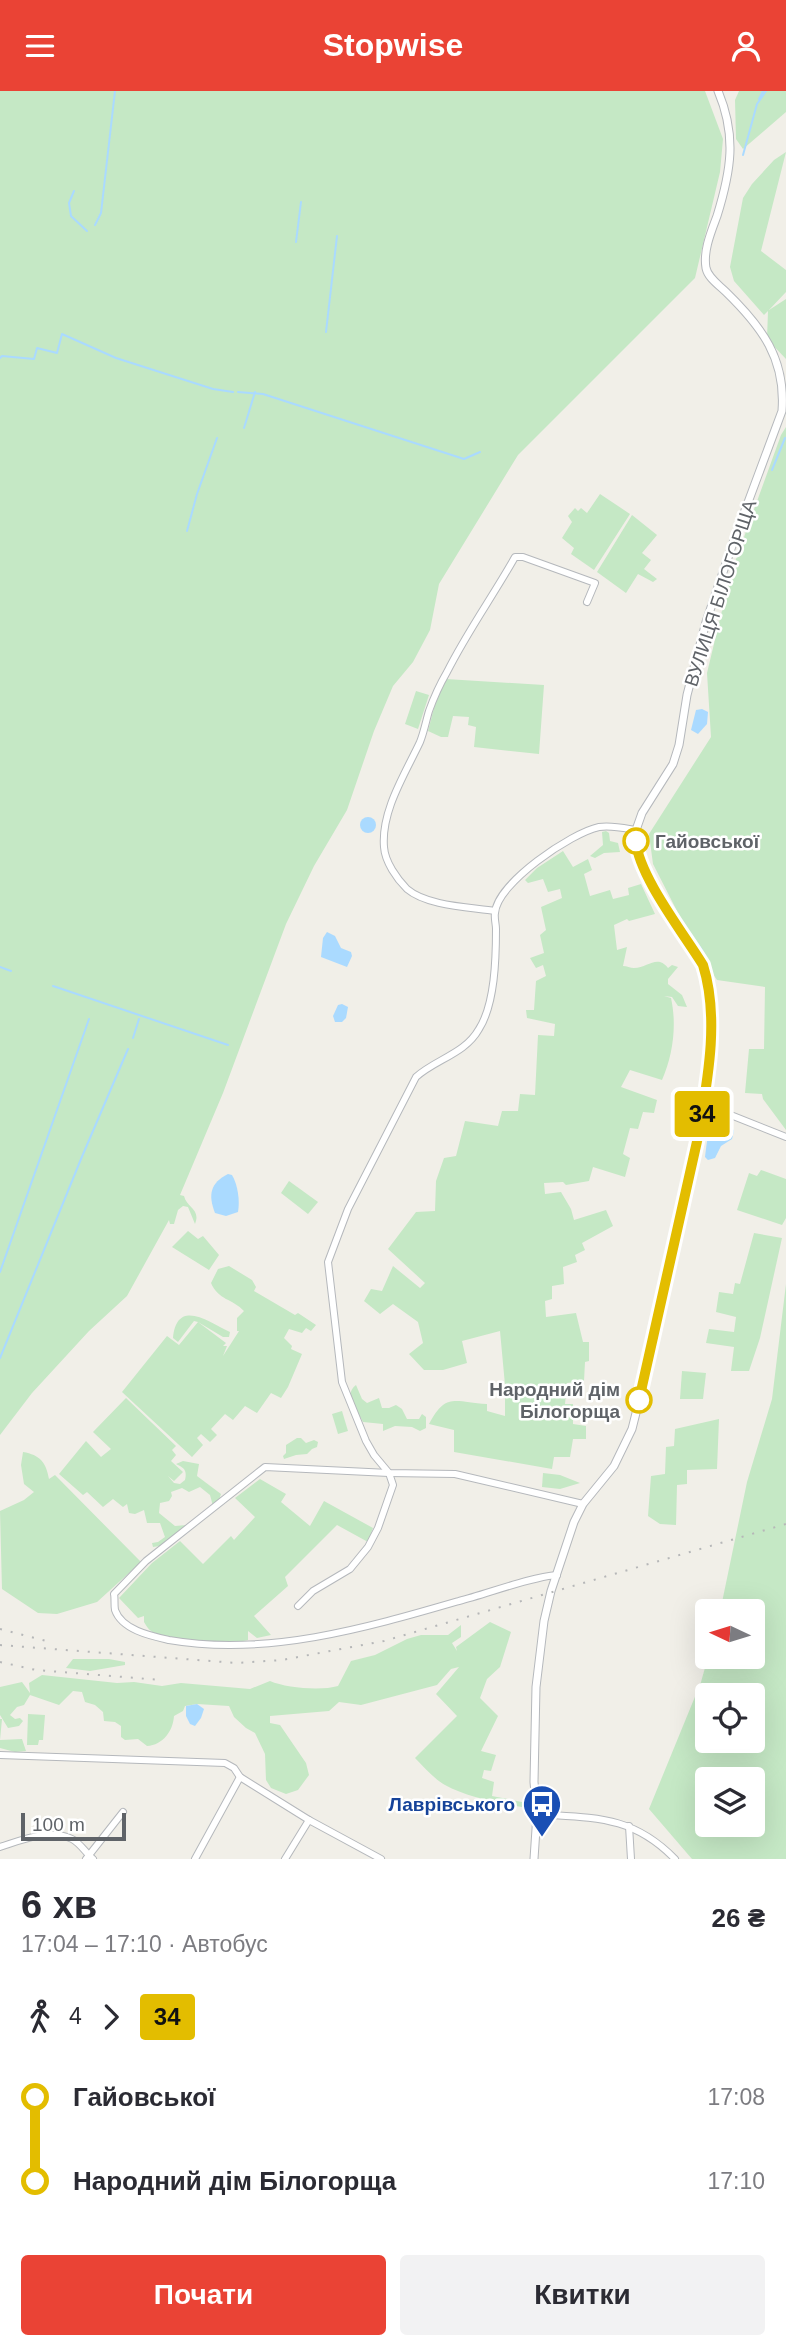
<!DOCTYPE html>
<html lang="uk">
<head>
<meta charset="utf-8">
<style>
  body { margin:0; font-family:Helvetica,sans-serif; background:#f2f2f3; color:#2b2b33; height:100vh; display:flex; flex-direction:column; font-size:26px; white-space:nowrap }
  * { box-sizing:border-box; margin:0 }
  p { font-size:23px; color:#7c7c81 }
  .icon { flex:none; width:38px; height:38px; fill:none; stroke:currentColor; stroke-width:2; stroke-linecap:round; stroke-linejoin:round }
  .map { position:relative; height:1768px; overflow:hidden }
  .sheet { display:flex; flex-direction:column; background:#fff; flex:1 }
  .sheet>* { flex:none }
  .badge { padding:0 14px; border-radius:5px; font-size:24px; line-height:46px }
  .needle { width:46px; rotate:274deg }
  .buttons { position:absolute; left:695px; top:1508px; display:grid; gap:14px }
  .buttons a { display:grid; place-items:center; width:70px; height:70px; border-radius:7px; background:#fff; box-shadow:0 7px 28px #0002; font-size:35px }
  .scale { position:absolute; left:21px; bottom:18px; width:105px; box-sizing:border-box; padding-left:7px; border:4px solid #5f6368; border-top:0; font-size:19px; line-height:24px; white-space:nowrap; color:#5f6368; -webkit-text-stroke:5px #fff; paint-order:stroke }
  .map>.badge { position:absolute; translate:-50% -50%; box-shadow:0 0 0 4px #fff }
  .legs { display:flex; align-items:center; gap:10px; height:77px; padding:0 21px; font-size:23px }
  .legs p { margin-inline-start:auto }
  .summary { display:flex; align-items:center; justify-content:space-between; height:119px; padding:0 21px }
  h1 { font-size:38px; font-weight:700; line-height:52px }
  .action { display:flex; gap:14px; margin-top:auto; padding:14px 21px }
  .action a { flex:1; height:80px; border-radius:7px; background:#ea4335; color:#fff; font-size:28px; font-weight:700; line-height:80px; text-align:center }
  .action a+a { background:#f2f2f3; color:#2b2b33 }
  ul { padding:0 21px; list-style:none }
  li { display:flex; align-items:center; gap:24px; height:84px; font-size:26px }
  li i { display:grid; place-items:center; width:10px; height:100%; margin:0 9px; background:currentColor }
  li i::after { content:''; width:18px; height:18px; margin:-9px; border:5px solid; border-radius:50%; background:#fff }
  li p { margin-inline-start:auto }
  li:first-child i { background:linear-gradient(#0000 50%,currentColor 0) }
  li:last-child i { background:linear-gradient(currentColor 50%,#0000 0) }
  header { display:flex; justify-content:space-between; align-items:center; height:91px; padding:0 21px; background:#ea4335; color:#fff; font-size:32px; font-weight:700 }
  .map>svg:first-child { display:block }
  .green { fill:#c5e8c5; fill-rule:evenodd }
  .water { fill:#aadaff }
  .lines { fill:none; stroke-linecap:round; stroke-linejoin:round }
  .stream { stroke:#aadaff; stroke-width:2 }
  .minor-casing { stroke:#b5b8bc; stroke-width:8 }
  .tertiary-casing { stroke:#b5b8bc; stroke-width:9 }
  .minor { stroke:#fff; stroke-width:6 }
  .tertiary { stroke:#fff; stroke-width:7 }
  .rail { stroke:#b6b7b8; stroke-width:2; stroke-dasharray:2 9; stroke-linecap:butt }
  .line-1-casing { stroke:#fff; stroke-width:16 }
  .line-1 { stroke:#e3bd00; stroke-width:10 }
  .stop-1-dot { fill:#fff; stroke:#e3bd00; stroke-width:3.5 }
  .labels { text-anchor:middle; stroke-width:5; stroke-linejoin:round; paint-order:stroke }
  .street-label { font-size:19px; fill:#5f6368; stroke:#fff }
  .stop-label { font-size:19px; font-weight:bold; fill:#5f6368; stroke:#fff; text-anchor:start }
  .transit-label { font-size:19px; font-weight:bold; fill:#164399; stroke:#fff; text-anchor:end }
</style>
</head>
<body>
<header><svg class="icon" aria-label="menu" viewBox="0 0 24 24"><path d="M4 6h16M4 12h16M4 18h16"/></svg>Stopwise<svg class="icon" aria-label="person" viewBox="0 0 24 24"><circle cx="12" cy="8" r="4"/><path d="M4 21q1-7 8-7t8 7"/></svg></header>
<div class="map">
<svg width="786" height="1768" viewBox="0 0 786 1768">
  <rect width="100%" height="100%" fill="#f1efe8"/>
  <!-- green -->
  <g class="green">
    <path d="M0 0H705L723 48 720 81 695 187 518 364 439 493 430 539 413 571 393 595 374 640 347 719 314 775 286 833 223 1002 180 1104 184 1105C187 1117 201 1118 195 1133L188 1116 183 1115 178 1119 174 1133H170L169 1129 127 1205 89 1240 32 1302 0 1344Z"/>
    <polygon points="739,0 786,0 786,21 743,58 736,48 735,9"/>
    <polygon points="786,61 761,160 786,179 786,201 769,219 786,208 786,268 767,248 768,220 764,224 734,190 730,176 743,107 752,93 774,69"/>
    <polygon points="786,336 786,1039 763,1008 762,1003 745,1002 749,958 764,958 765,896 717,889 699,863 653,773 649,743 711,646 707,582 731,482 781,344"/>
    <polygon points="600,403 630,423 594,479 571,463 574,457 562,447 572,431 568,425 575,417 578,420 581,417 587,422"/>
    <polygon points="632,424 657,444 642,462 651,469 644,478 657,488 653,491 638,483 626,502 597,481"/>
    <polygon points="446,588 544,594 539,663 474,656 476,636 468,634 469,626 453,625 448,646 441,646 428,640 435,613"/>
    <polygon points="416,600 429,604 418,638 405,633"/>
    <polygon points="606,740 609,742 610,750 618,752 620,761 604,762 595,767 590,765 603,754 602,741"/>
    <path d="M563 760 573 776 588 768 592 779 584 783 590 805 610 799 613 808 629 804 628 797 641 793 655 823 629 830 627 828 614 834 617 859 627 856 623 875C627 875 630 877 634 877 648 877 657 863 668 877L672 874 678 876 668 888V893L682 904 687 916 678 915 672 906 664 905 671 907C677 934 673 964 662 989L630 979 621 996 657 1009 654 1022 643 1021 638 1038 630 1037 623 1063 630 1067 625 1086 593 1076 589 1090 566 1094 563 1091 544 1092 545 1103 561 1101 571 1118 574 1129 606 1119 613 1135 582 1152 585 1159 575 1164 577 1171 563 1176 564 1193 552 1195V1208L545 1210 546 1226 576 1222 583 1251H589V1270L585 1271 584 1290 567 1292 565 1313H573V1333L586 1335V1348H573L570 1366H554L552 1378 454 1361V1339L429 1333C446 1301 454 1311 487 1313V1320L505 1325V1294L500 1240 462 1250 467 1272 443 1279H424L409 1263 423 1252 418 1231 393 1213 380 1223 364 1210 371 1198 382 1200 393 1175 420 1197 425 1192 388 1158 416 1121 435 1120 436 1090 444 1067 456 1065 465 1030 498 1035 502 1020H518L520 1003 535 1004 538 944 554 945 555 933 527 927 526 919H534L536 890 546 885 543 874 536 877 530 867 544 862 540 844 546 839 541 816 562 807 560 798 548 801 543 788 528 792 525 789 537 777Z"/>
    <polygon points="761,1079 786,1088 786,1127 782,1134 737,1119 749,1082 757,1085"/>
    <polygon points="289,1090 318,1111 308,1123 281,1102"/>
    <polygon points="188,1140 198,1148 203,1145 219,1164 209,1179 172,1156"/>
    <polygon points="754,1142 782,1147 760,1247 749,1280 731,1280 734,1256 706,1252 709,1238 734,1241 736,1226 716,1221 719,1201 733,1203 735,1192 740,1193"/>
    <path d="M229 1175 252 1189 256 1196 254 1200 295 1224 298 1222 316 1234 311 1240 306 1237 302 1242 289 1238 284 1247 292 1255 291 1258 302 1263 288 1296 281 1307 271 1302 257 1322 245 1315 233 1329 225 1323 211 1338 217 1344 210 1351 201 1343 197 1347 203 1354 192 1366 122 1301 167 1245 179 1254 198 1231 194 1230 178 1251 173 1247C177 1206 210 1232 230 1241L229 1246H223L198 1231 226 1252 223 1255H227L223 1265 239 1240H237V1227L244 1220C233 1208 218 1209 211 1192L218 1178Z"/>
    <path d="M786 1193V1768H692L649 1718 701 1591 708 1566H752V1521H720L747 1391 772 1308ZM707 1605H752V1650H707ZM707 1689H752V1734H707Z"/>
    <polygon points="682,1280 706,1282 703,1308 680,1308"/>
    <path d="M356 1294 362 1308 367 1312 379 1307 382 1317H389L396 1314 402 1318 407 1328H419L422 1323 426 1326V1337L420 1340 412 1336 395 1335 383 1340V1333L363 1331C358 1319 342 1305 356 1294Z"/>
    <path d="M126 1307 176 1355 172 1359 176 1364 171 1370 183 1381 174 1390 168 1385 174 1392 180 1393 185 1389C187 1380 185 1377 176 1373L183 1370 199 1373 197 1385 221 1403 219 1409 213 1415 210 1404 200 1396 189 1401 182 1397 171 1401 172 1405 169 1410 160 1412 159 1422 175 1435 187 1434 166 1454 153 1456 152 1452 158 1451 165 1446 160 1432H147L144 1419 135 1423 129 1422 127 1413 123 1416 113 1408 103 1416 87 1401 83 1404 59 1383 86 1350 101 1366 111 1358 93 1341Z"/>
    <polygon points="342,1320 348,1340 338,1343 332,1323"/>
    <polygon points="719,1328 717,1378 687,1379 687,1393 677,1394 676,1434 660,1433 648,1425 651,1385 665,1383 666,1356 674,1355 675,1338"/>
    <polygon points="297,1347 301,1347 306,1352 314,1349 318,1351 317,1356 312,1358 307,1363 296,1364 284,1368 283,1365 286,1362 286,1354"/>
    <path d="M23 1361C40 1364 46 1371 49 1388L55 1384 141 1471 97 1511 57 1523 38 1522 2 1498 0 1420 24 1409 34 1401 24 1393 21 1374Z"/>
    <polygon points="543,1382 560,1384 580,1392 560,1398 542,1396"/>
    <path d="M260 1388 286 1403 281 1411 310 1435 324 1410 373 1437 368 1451 337 1434 285 1486 288 1495 254 1525 271 1544 257 1547 248 1540V1549C226 1554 169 1554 151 1540 148 1538 146 1534 144 1531V1525L138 1527 119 1507 152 1472 180 1450 203 1473 231 1445 234 1449 255 1426 235 1407Z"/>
    <path d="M490 1531 511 1541 500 1576 487 1588 480 1607 498 1625 481 1660 496 1664 491 1680 484 1679 482 1687 494 1691 492 1705 532 1713V1718C505 1713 468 1707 445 1694 434 1688 424 1676 415 1667L457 1625 436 1603 459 1576 451 1578 437 1594 361 1614 339 1611 329 1620 270 1625V1632L280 1634 306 1672 309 1684 298 1699 286 1703 271 1697 266 1689 265 1663 255 1642 246 1637 234 1626 229 1615 197 1613 185 1615 183 1620 174 1625C173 1640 163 1654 147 1655L138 1648 125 1649 121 1646V1635L115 1631 104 1630 103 1621 95 1614 85 1611 82 1601 73 1600 59 1614 30 1604 24 1614 17 1616 10 1624 15 1628 20 1627 23 1630 19 1635 8 1637 0 1624V1596L22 1591 30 1602 29 1592 42 1584 117 1592 134 1591 162 1595 181 1592 250 1598 270 1590C286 1597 321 1600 338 1595L351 1570 375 1564 407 1548 421 1544H448L461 1534V1546L452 1552 457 1560 456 1556Z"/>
    <polygon points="73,1568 109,1568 125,1571 125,1574 90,1580 66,1577"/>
    <polygon points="28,1623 45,1624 43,1649 39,1649 38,1654 27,1654"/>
    <polygon points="0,1628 2,1628 0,1649 22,1648 26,1660 15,1661 0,1657"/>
  </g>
  <!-- water -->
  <g class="water">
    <polygon points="702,618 708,621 707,633 698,643 691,639 696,619"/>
    <circle cx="368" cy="734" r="8"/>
    <polygon points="327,841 335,845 341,857 351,861 352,865 347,876 321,866 323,847"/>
    <polygon points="342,913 348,916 346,927 342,931 335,931 333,925 338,914"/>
    <path d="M716 1028 730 1032 734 1040 732 1048 721 1055 715 1067 708 1069 705 1066C707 1052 707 1039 716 1028Z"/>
    <path d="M228 1083 232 1084C238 1094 240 1110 238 1121L226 1125 215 1122C208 1104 210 1092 228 1083Z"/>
    <polygon points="197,1613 204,1618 201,1627 195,1635 190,1633 186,1625 186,1615"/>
  </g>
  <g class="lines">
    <!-- stream -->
    <g class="stream">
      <polyline points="759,8 763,0"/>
      <polyline points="743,64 757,13 766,0"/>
      <polyline points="74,100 69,112 71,125 87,140"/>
      <polyline points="95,134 101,122 115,0"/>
      <polyline points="296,151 301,111"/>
      <polyline points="326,241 337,145"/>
      <polyline points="0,267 2,265 34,268 37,257 57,262 62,243 116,267 213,298 233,301"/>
      <polyline points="238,301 263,303 464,368 480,361"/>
      <polyline points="244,337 255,301"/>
      <polyline points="772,379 785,347"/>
      <polyline points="187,440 197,403 217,347"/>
      <polyline points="685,835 702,859"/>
      <polyline points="0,876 11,880"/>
      <polyline points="53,895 228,954"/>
      <polyline points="133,947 139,928"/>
      <polyline points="0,1181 89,928"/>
      <polyline points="0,1267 81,1068 128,958"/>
    </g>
    <!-- minor casing -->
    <g class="minor-casing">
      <g id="minor">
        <path d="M495 820C469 816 427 815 407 798 397 788 385 771 384 756 381 720 405 683 420 651 424 641 426 630 429 620 434 606 440 593 447 581 467 541 493 505 515 466H523L595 492 587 511"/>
        <polyline points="703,1013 786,1046"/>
        <path d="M557 1484C530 1486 487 1503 459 1510 366 1537 267 1566 169 1549 151 1545 122 1539 115 1519 114 1514 115 1507 114 1503L146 1470 265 1376 389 1382 455 1383 583 1413"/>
        <path d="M298 1515 313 1500 350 1478 368 1456 378 1437 393 1394 389 1382 374 1364 366 1350 342 1291 328 1171 348 1118 416 986C436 968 465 963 479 938 495 913 496 867 496 838 496 833 494 827 495 822 497 792 571 742 599 736 611 734 624 737 636 739"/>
        <polyline points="0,1664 225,1672 234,1677 240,1686 309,1729 381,1768"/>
        <path d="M537 1723C594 1727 632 1724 675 1768"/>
        <polyline points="629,1735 631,1768"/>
        <path d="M0 1756C22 1749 49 1737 72 1748 80 1752 86 1762 93 1768"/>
        <polyline points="86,1768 123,1721"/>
        <polyline points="195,1768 240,1686"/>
        <polyline points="285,1768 309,1729"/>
      </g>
    </g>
    <!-- tertiary casing -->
    <g class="tertiary-casing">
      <path id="tertiary" d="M534 1768 537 1723 534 1691 536 1596 544 1530 551 1500 574 1431 583 1413 614 1375 632 1338 645 1286 703 1013 711 922 708 888 703 874 646 785 636 761V739L642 722 673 673 679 654 687 604 706 531 734 449 782 320C786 268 762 236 726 201 719 194 708 187 706 177 703 160 711 141 717 125 731 80 737 45 718 0"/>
    </g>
    <!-- minor -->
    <use href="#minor" class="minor"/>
    <!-- tertiary -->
    <use href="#tertiary" class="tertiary"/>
    <!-- rail -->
    <g class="rail">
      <polyline points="0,1538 50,1551"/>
      <polyline points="0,1554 237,1572 282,1569 384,1550 786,1433"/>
      <polyline points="0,1571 36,1579 161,1589"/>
    </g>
  </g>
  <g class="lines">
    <!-- line-1 casing -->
    <g class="line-1-casing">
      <path id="line-1" d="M636 750C638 784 684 843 703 874 720 928 707 992 698 1046L639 1309"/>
    </g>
    <!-- line-1 -->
    <use href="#line-1" class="line-1"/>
  </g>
  <!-- icons -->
  <defs>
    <g id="bus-pin" transform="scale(2.0125)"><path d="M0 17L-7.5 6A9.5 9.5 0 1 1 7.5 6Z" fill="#1a4fb4" stroke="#fff"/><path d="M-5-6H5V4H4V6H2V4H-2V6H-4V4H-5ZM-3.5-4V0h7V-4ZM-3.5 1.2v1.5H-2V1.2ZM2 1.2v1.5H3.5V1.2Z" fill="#fff"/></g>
  </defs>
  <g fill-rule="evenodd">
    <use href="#bus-pin" x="542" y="1713"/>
  </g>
  <!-- markers -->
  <g class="stop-1-dot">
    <circle cx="636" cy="750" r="12"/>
    <circle cx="639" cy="1309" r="12"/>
  </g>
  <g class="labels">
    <!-- street labels -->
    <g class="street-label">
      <text transform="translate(720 502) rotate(-72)" y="7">ВУЛИЦЯ БІЛОГОРЩА</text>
    </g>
    <!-- stop labels -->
    <g class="stop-label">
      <text x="655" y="757">Гайовської</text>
      <text x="620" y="1305" text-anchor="end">Народний дім<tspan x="620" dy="22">Білогорща</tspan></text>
    </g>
    <!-- transit labels -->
    <g class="transit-label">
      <text x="515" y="1720">Лаврівського</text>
    </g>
  </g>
</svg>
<div class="buttons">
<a><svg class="needle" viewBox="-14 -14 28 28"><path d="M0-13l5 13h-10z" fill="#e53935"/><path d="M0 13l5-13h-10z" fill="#7c7c81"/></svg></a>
<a><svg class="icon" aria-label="locate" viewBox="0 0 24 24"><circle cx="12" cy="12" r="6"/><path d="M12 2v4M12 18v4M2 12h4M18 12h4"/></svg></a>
<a><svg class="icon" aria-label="layers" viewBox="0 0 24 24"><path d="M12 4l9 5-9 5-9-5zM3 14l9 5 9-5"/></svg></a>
</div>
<div class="scale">100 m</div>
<b class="badge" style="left:702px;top:1023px;background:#e3bd00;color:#111">34</b>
</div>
<section class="sheet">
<div class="summary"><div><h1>6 хв</h1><p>17:04 – 17:10 · Автобус</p></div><b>26 ₴</b></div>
<div class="legs"><svg class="icon" aria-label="walk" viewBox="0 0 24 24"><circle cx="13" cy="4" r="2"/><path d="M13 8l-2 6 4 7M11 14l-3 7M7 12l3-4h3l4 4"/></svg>4<svg class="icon" aria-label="forward" viewBox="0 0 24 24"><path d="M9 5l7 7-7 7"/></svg><b class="badge" style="background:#e3bd00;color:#111">34</b></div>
<ul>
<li><i style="color:#e3bd00"></i><b>Гайовської</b><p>17:08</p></li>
<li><i style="color:#e3bd00"></i><b>Народний дім Білогорща</b><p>17:10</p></li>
</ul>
<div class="action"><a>Почати</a><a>Квитки</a></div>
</section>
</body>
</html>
